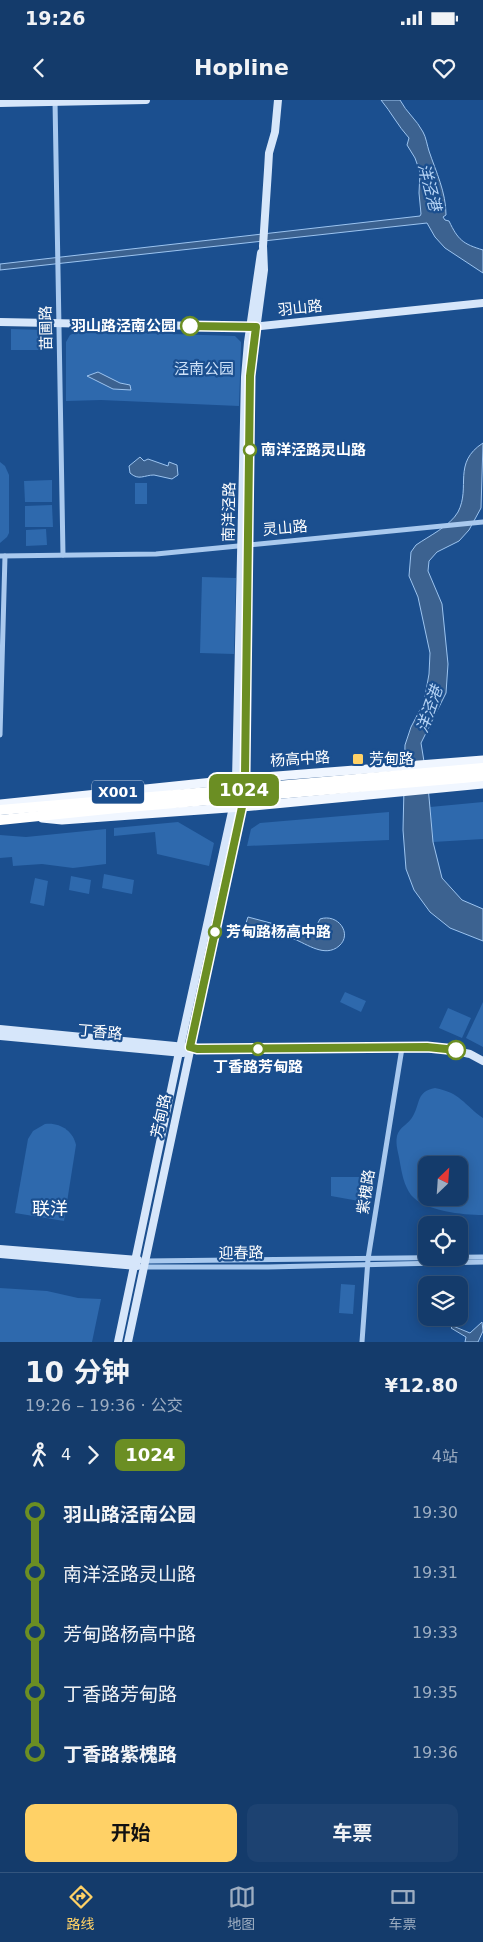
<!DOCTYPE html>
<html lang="zh">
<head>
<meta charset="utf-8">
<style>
  body { margin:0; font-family:"DejaVu Sans","Noto Sans SC",sans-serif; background:#1d4271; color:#f1f3f6; height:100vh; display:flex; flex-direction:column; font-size:19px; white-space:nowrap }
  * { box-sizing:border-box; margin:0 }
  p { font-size:16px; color:#9dadc1 }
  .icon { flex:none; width:28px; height:28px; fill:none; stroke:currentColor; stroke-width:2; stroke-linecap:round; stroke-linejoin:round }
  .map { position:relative; height:1242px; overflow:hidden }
  .side { display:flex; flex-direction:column; background:#143b6b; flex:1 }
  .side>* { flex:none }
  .badge { padding:0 10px; border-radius:8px; font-size:18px; line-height:32px }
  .needle { width:32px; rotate:25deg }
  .tools { position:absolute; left:418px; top:1056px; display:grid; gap:10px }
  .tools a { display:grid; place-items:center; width:50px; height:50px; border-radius:10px; background:#143b6b; box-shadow:0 2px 12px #0003,0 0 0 1px #33557e; font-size:25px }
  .map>.badge { position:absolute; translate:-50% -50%; box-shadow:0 0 0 2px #fff }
  .legs { display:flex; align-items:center; gap:8px; height:55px; padding:0 25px; font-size:16px }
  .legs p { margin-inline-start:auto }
  .head { display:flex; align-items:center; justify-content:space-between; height:85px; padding:0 25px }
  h1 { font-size:28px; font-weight:700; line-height:38px }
  .cta { display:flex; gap:10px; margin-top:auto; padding:10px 25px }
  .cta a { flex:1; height:58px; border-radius:10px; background:#ffd166; color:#111; font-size:20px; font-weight:700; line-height:58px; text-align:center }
  .cta a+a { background:#1d4271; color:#f1f3f6 }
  ul { padding:0 25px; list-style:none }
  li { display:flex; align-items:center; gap:18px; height:60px; font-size:19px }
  li i { display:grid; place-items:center; width:8px; height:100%; margin:0 6px; background:currentColor }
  li i::after { content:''; width:12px; height:12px; margin:-6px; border:4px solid; border-radius:50%; background:#143b6b }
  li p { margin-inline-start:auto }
  li:first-child i { background:linear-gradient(#0000 50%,currentColor 0) }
  li:last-child i { background:linear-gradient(currentColor 50%,#0000 0) }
  .status { display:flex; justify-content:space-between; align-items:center; height:35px; padding:0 25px; background:#143b6b; direction:ltr }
  .status svg { height:14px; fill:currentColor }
  header { display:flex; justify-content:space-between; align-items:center; height:65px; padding:0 25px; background:#143b6b; font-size:22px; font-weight:700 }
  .tab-bar { display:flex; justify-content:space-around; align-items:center; height:70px; border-top:1px solid #33557e; background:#143b6b; font-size:14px; color:#9dadc1 }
  .tab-bar a { display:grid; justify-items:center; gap:2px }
  .tab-bar .on { color:#ffd166 }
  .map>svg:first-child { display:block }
  .green { fill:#2e69ad; fill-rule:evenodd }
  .water { fill:#3c6290; stroke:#9cc4f0 }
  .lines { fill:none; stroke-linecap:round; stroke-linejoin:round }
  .street { stroke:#a9c9ee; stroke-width:5 }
  .secondary { stroke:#d6e6fa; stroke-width:8 }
  .primary { stroke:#f0f6ff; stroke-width:9 }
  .highway { stroke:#fff; stroke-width:10 }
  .highway-bridge { stroke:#fff; stroke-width:10 }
  .line-1-casing { stroke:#fff; stroke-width:11 }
  .line-1 { stroke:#6b8e23; stroke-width:8 }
  .stop-1-dot { fill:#fff; stroke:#6b8e23; stroke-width:2.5 }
  .poi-dot { fill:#ffd166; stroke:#1b4f8f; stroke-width:2 }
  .labels { text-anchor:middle; stroke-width:4.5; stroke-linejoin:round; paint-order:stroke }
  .shield { fill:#1b4f8f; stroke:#bbcadd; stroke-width:1 }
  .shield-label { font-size:14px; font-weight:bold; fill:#fff }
  .street-label { font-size:15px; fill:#fff; stroke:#1b4f8f }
  .stop-label { font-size:15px; font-weight:bold; fill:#fff; stroke:#1b4f8f; text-anchor:start }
  .park-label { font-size:15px; fill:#cfe3fa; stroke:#1b4f8f }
  .poi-label { font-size:15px; fill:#fff; stroke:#1b4f8f; text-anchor:start }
  .water-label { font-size:16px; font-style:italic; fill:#b5d3f5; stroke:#1b4f8f }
  .quarter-label { font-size:18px; fill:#fff; stroke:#1b4f8f }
</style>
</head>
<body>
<div class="status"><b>19:26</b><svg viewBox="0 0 49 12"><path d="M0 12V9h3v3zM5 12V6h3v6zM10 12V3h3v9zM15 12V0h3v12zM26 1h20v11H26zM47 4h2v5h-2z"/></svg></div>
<header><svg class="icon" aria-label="back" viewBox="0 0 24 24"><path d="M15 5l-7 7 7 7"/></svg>Hopline<svg class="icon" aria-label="heart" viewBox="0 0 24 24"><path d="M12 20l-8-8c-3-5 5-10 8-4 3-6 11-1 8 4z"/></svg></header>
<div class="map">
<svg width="483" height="1242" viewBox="0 0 483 1242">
  <rect width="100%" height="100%" fill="#1b4f8f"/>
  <!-- green -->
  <g class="green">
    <polygon points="11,229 44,230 51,235 54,250 11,250"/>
    <polygon points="79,231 235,236 241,242 241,247 239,306 101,300 66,301 66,242 70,235"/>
    <polygon points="0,362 5,366 9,375 9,433 7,437 0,443"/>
    <polygon points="52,380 52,402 25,402 24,381"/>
    <rect x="135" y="383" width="12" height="21"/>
    <polygon points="52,405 53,427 25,427 25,406"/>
    <polygon points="46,429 47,445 26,446 26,430"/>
    <polygon points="202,477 236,478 234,554 200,553"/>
    <polygon points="483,702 483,739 433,742 430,707"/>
    <polygon points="389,712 389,740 247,746 251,729 260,723"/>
    <polygon points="178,722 214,743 209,766 157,754 155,732 114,736 114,728"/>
    <polygon points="106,729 106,764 73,768 42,764 13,766 12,757 0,758 0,735 26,737"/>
    <polygon points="104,774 134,780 132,794 102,788"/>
    <polygon points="71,776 91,780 89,794 69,790"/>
    <polygon points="35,778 48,781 44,806 30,803"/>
    <polygon points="345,892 366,901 361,912 340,902"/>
    <polygon points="483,902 483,947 466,938"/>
    <polygon points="448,908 471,918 462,938 439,928"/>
    <path d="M435 988C461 993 463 1004 483 1018V1115C463 1115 424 1111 411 1095 404 1085 402 1074 400 1063 399 1054 395 1045 397 1036 399 1027 409 1024 413 1016 421 1002 416 992 435 988ZM426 1065H459V1098H426Z"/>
    <path d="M45 1024C60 1022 73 1031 76 1045L64 1121 15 1113 28 1039 33 1031Z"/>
    <polygon points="331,1077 375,1077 370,1103 331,1096"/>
    <polygon points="341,1184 355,1185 353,1214 339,1213"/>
    <polygon points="0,1188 47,1191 78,1198 101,1199 92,1242 0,1242"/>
  </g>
  <!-- water -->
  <g class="water">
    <path d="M381 0H400C406 12 417 20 423 32 426 37 427 45 429 51 436 72 446 92 446 115L443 117 445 120 449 121C458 140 463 144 483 150V173L445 148 435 137 427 123 0 170V164L420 116 421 114 419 93 420 72 415 58 407 45 409 38C398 26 391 12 381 0Z"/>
    <polygon points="98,272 120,283 130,285 131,290 113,289 87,276"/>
    <path d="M483 343 481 408 469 430 459 441 437 452 429 461 428 471 442 504 448 564 446 593 421 643 428 686 433 742 442 778 462 800 483 809V841L450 828 430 812 414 790 406 769 403 730 405 645 411 627 424 602 429 574 430 553 418 497 409 476 411 452 416 445C429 436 450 426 458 412 471 387 452 363 483 343Z"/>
    <path d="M140 357 144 361 148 359 168 366 169 362 177 365 178 375 172 379C166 378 160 376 154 375 144 375 139 381 130 373L129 366Z"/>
    <path d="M248 817 312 834 320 819C338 813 353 834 339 846 325 858 307 844 294 839 288 836 281 836 275 837L273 831 264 826 258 827 254 831 246 823Z"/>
    <polygon points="482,1222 483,1231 478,1242 465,1242 466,1237 451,1228 453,1226 470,1233"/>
  </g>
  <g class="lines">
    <!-- street -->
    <g class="street">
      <polyline points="55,1 63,455"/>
      <polyline points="0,456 156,454 483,422"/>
      <polyline points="0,635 5,456"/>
      <polyline points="145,1161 483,1157"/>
      <polyline points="144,1167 268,1167 483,1162"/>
      <polyline points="362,1242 368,1159 402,948"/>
    </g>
    <!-- secondary -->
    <g class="secondary">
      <polyline points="0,3 146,0"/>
      <polyline points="0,222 251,227 483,203"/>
      <polyline points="244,683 250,275 264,170 263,146 268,70 269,53 275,32 278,0"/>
      <polyline points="0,929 175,946 197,949 442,948 470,954 483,961"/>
      <polyline points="0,936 183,953"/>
      <polyline points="0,1149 138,1160"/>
      <polyline points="0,1154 137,1166"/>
      <polyline points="118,1242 179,952 233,707 236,680 245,277 248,242 261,153"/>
      <polyline points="128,1242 243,702"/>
    </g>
    <!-- primary -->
    <g class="primary">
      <polyline points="0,704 252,678 483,660"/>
      <polyline points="42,718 62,720 242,707 483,684"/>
    </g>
    <!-- highway -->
    <g class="highway">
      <polyline points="460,670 483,668"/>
      <polyline points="462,678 483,676"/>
      <polyline points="0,710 117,700"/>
      <polyline points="0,720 117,708"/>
    </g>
    <!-- highway-bridge -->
    <g class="highway-bridge">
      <polyline points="117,700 460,670"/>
      <polyline points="117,708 462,678"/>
    </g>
  </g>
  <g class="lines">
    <!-- line-1 casing -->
    <g class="line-1-casing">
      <polyline id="line-1" points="190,226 256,227 250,276 245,674 242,707 190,947 197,949 427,947 456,950"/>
    </g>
    <!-- line-1 -->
    <use href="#line-1" class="line-1"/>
  </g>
  <!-- markers -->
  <g class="stop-1-dot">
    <circle cx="190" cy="226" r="9"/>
    <circle cx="250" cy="350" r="6"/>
    <circle cx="215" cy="832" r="6"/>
    <circle cx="258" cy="949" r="6"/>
    <circle cx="456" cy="950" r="9"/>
  </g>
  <rect class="poi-dot" x="352" y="653" width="12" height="12" rx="2.5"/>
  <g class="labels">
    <!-- shield labels -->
    <rect class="shield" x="92" y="680.5" width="52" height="23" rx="4"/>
    <g class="shield-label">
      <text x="118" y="697">X001</text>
    </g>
    <!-- street labels -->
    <g class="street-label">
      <text transform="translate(300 208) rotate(-6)" y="5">羽山路</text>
      <text transform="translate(46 228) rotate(-91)" y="5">苗圃路</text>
      <text transform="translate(229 412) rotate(-89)" y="5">南洋泾路</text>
      <text transform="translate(285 428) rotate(-5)" y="5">灵山路</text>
      <text transform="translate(300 659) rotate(-4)" y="5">杨高中路</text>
      <text transform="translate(100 932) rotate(5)" y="5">丁香路</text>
      <text transform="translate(161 1016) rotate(-78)" y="5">芳甸路</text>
      <text transform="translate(366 1092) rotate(-81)" y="5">紫槐路</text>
      <text transform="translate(241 1153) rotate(-1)" y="5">迎春路</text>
    </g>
    <!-- stop labels -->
    <g class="stop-label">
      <text x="176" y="231" text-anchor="end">羽山路泾南公园</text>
      <text x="261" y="355">南洋泾路灵山路</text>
      <text x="226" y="837">芳甸路杨高中路</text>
      <text x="258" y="972" text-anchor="middle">丁香路芳甸路</text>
    </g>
    <!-- park labels -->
    <g class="park-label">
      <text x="204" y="274">泾南公园</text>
    </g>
    <!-- poi labels -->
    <g class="poi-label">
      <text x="369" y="664">芳甸路</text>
    </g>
    <!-- water labels -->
    <g class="water-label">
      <text transform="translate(430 87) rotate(75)" y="6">洋泾港</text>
      <text transform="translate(429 609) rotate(-71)" y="6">洋泾港</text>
    </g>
    <!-- quarter labels -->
    <g class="quarter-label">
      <text x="50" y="1115">联洋</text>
    </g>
  </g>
</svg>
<div class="tools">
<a><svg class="needle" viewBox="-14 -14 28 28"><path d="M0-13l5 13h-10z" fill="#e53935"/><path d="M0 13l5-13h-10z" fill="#9dadc1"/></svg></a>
<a><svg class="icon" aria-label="locate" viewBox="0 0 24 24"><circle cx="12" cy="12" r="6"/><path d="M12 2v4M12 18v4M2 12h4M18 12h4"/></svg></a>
<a><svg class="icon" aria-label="layers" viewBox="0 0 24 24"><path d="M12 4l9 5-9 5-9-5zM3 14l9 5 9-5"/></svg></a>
</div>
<b class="badge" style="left:244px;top:690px;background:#6b8e23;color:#fff">1024</b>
</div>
<section class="side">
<div class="head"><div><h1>10 分钟</h1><p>19:26 – 19:36 · 公交</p></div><b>¥12.80</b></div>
<div class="legs"><svg class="icon" aria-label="walk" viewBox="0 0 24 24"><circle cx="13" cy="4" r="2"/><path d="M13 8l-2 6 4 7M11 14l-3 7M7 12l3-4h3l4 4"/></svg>4<svg class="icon" aria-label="forward" viewBox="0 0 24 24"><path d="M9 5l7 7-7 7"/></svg><b class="badge" style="background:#6b8e23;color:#fff">1024</b><p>4站</p></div>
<ul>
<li><i style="color:#6b8e23"></i><b>羽山路泾南公园</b><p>19:30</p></li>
<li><i style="color:#6b8e23"></i><span>南洋泾路灵山路</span><p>19:31</p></li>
<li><i style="color:#6b8e23"></i><span>芳甸路杨高中路</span><p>19:33</p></li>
<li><i style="color:#6b8e23"></i><span>丁香路芳甸路</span><p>19:35</p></li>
<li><i style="color:#6b8e23"></i><b>丁香路紫槐路</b><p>19:36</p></li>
</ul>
<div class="cta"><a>开始</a><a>车票</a></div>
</section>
<nav class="tab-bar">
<a class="on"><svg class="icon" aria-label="directions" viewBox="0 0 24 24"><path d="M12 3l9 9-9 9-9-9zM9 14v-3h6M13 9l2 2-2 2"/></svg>路线</a>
<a><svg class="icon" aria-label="map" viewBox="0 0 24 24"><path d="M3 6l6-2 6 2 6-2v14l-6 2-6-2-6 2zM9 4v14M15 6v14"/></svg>地图</a>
<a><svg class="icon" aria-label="tickets" viewBox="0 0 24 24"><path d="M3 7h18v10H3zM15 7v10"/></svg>车票</a>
</nav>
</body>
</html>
